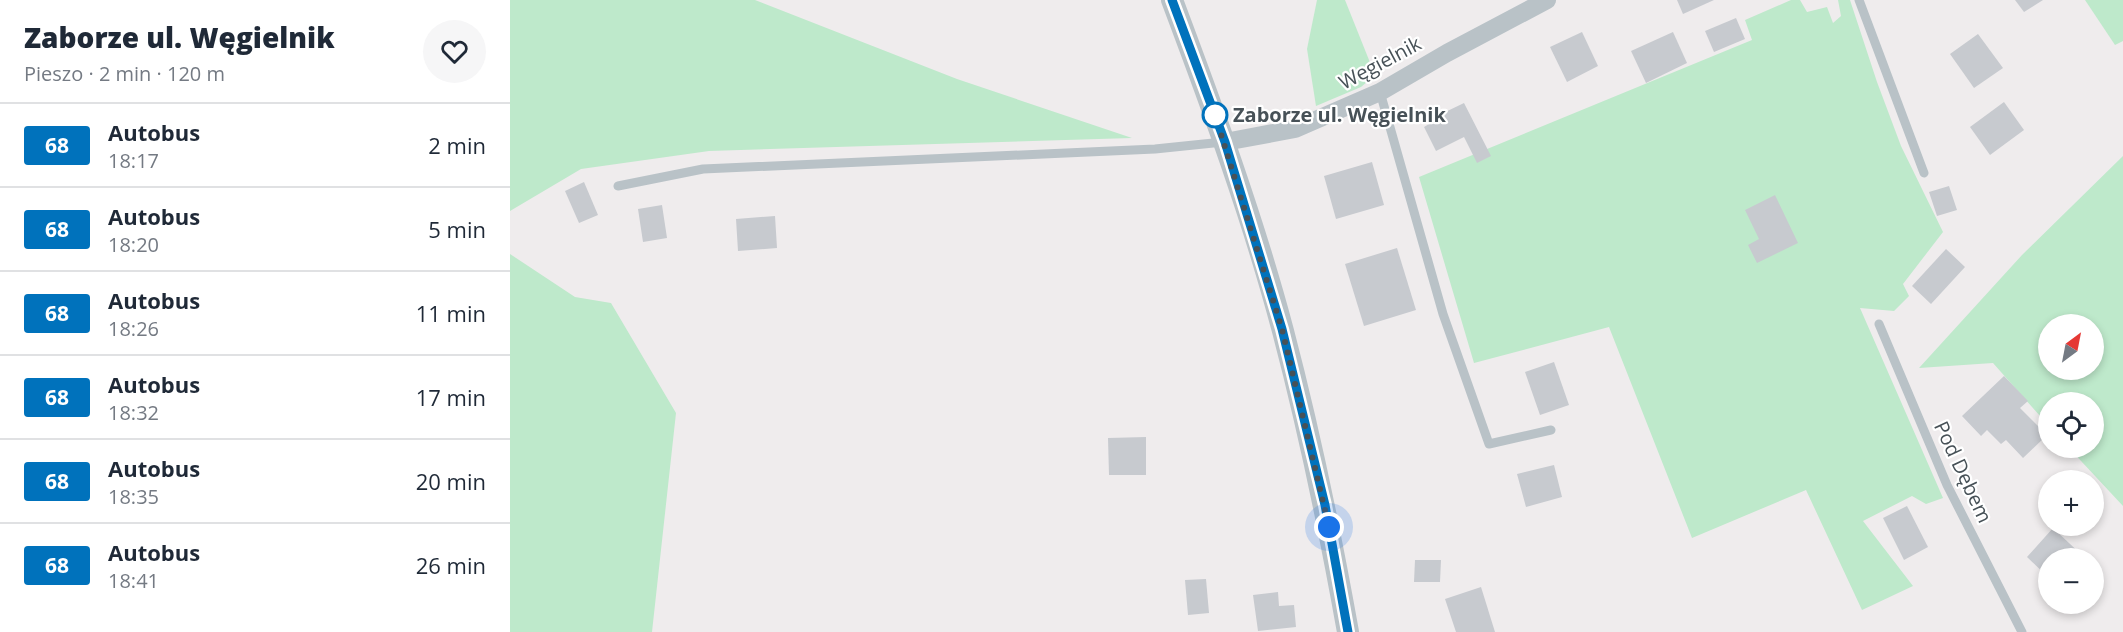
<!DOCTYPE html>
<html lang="pl">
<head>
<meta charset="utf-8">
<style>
  body { margin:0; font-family:"Open Sans",sans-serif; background:#f6f6f7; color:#1f2937; height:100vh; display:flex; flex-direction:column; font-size:22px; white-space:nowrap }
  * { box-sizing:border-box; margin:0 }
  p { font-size:20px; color:#747a83 }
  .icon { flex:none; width:33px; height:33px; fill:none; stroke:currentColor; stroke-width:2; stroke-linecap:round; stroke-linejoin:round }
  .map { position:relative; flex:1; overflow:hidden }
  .side { display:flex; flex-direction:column; background:#fff; width:510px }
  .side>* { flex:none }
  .badge { padding:0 12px; border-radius:4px; font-size:21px; line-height:39px }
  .needle { width:39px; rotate:32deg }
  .buttons { position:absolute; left:1528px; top:314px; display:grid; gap:12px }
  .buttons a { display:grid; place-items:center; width:66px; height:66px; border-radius:50%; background:#fff; box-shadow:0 3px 9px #0003; font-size:30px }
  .you { position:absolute; width:30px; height:30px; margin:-15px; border:4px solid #fff; border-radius:50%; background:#1a73e8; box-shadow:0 0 0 9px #1a73e833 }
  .map>.badge { position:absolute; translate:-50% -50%; box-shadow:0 0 0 3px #fff }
  .round { display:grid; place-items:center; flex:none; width:63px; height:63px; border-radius:32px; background:#f6f6f7 }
  .head { display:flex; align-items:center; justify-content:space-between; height:102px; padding:0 24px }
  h1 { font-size:28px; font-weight:800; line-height:45px }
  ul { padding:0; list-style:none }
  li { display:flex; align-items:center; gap:18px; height:84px; padding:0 24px; border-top:2px solid #e0e1e3 }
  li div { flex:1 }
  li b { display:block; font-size:22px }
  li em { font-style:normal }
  li .badge { min-width:66px; font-weight:700; text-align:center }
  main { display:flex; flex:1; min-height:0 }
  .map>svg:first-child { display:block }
  .green { fill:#bee9cb; fill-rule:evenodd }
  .building { fill:#c7cacf }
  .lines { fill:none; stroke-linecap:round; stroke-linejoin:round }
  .service { stroke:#b9c2c7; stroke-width:9 }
  .minor { stroke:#b9c2c7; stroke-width:18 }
  .tertiary { stroke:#b9c2c7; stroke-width:22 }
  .line-casing { stroke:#fff; stroke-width:14 }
  .line { stroke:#0072bc; stroke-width:9 }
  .walk { stroke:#475157; stroke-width:6; stroke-dasharray:0 10.8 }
  .stop-dot { fill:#fff; stroke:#0072bc; stroke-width:3 }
  .labels { text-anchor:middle; stroke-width:4.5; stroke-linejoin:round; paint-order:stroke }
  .street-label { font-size:20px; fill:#475157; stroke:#fff }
  .stop-label { font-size:20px; font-weight:bold; fill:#475157; stroke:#fff; text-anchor:start }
</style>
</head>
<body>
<main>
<section class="side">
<div class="head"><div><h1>Zaborze ul. Węgielnik</h1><p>Pieszo · 2 min · 120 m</p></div><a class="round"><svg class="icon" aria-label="heart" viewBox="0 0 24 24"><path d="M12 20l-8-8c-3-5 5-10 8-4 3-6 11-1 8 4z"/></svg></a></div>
<ul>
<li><span class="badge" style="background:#0072bc;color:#fff">68</span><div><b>Autobus</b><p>18:17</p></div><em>2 min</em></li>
<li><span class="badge" style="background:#0072bc;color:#fff">68</span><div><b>Autobus</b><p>18:20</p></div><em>5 min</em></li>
<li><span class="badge" style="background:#0072bc;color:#fff">68</span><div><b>Autobus</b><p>18:26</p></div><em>11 min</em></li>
<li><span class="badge" style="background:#0072bc;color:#fff">68</span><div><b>Autobus</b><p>18:32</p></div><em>17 min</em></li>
<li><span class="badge" style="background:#0072bc;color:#fff">68</span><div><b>Autobus</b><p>18:35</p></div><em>20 min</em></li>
<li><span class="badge" style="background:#0072bc;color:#fff">68</span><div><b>Autobus</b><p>18:41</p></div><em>26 min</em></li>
</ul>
</section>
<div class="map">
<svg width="1613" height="632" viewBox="0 0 1613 632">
  <rect width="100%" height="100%" fill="#efeced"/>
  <!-- green -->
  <g class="green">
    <polygon points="0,0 245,0 447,79 622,138 199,151 71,169 0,211"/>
    <polygon points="807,0 835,0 865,75 851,87 806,106 797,49"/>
    <polygon points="1281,0 1290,0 1297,12 1317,7 1323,23 1331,16 1328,0 1340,0 1367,82 1391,146 1433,232 1393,284 1399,296 1384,311 1350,308 1433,498 1416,504 1402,496 1353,521 1403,586 1352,610 1296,490 1182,538 1099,327 964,363 909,177 1242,40 1235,20"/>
    <polygon points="1575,0 1613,0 1613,41 1605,45"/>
    <path d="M1613 156V506L1558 447H1584V402H1539V426L1483 363 1409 368 1512 255ZM1539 324H1584V369H1539Z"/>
    <polygon points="0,254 65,297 101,303 166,413 142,632 0,632"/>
  </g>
  <!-- building -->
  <g class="building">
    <polygon points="1167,0 1204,0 1173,14"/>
    <polygon points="1505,0 1533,0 1514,12"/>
    <polygon points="1226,18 1235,39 1204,52 1195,31"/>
    <polygon points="1072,32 1088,66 1057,82 1040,47"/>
    <polygon points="1163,32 1177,63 1136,83 1121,51"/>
    <polygon points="1468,34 1493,68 1464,88 1440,54"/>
    <polygon points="1494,102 1514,130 1480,155 1460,127"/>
    <polygon points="954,103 981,156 967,163 954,137 926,151 914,127 926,120 925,117"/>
    <polygon points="862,162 874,205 826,219 814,176"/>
    <polygon points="74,182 88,215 69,223 55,191"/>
    <polygon points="1439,186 1447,210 1427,216 1419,192"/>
    <polygon points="1265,195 1288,243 1247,263 1238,245 1249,239 1235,210"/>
    <polygon points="152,205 157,238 133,242 128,209"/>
    <polygon points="265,216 267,248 228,251 226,219"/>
    <polygon points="887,248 906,310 854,326 835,264"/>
    <polygon points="1436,249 1455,267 1421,304 1402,286"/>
    <polygon points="1044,362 1059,405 1030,415 1015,372"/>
    <polygon points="1494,376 1518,401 1510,408 1537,435 1513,458 1496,440 1491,444 1477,430 1471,436 1452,416"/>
    <polygon points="636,437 636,475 599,475 598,438"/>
    <polygon points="1044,465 1052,497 1016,507 1007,474"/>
    <polygon points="1584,486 1592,493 1584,501"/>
    <polygon points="1397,506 1418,547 1394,560 1373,518"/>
    <polygon points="1543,528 1575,558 1539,558 1539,578 1517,557"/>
    <polygon points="905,560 931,560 930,582 904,582"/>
    <polygon points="696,579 699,613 678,615 675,580"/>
    <polygon points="971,587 985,632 946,632 935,599"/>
    <polygon points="768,592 769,606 784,605 786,627 748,631 743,595"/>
  </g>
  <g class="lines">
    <!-- service -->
    <g class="service">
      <polyline points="1349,0 1414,173"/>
      <polyline points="870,92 933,314 979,444 1041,430"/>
      <polyline points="108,186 193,169 645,149 713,142"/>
      <polyline points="1369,324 1437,485 1512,632"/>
    </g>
    <!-- minor -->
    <polyline class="minor" points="715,142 785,129 870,92 937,53 1037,0"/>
    <!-- tertiary -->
    <path class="tertiary" d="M662 0C703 109 743 218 773 331 799 430 820 531 838 632"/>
  </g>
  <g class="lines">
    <!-- line casing -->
    <g class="line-casing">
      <polyline id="line" points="662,0 715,142 772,329 815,505 838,632"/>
    </g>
    <!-- line -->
    <use href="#line" class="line"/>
    <!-- walk -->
    <polyline class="walk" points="705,115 772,329 819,527"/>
  </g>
  <!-- markers -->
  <circle class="stop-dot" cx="705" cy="115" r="12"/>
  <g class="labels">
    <!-- street labels -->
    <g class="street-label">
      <text transform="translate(870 63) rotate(-28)" y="7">Węgielnik</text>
      <text transform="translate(1453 472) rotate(65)" y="7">Pod Dębem</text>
    </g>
    <!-- stop labels -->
    <g class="stop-label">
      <text x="723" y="122">Zaborze ul. Węgielnik</text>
    </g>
  </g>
</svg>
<div class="buttons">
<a><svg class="needle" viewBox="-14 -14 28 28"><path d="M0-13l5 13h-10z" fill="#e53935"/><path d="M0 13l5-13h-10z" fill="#747a83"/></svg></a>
<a><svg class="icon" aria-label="locate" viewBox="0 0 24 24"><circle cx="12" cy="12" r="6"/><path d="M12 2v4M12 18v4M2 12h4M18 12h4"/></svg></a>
<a>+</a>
<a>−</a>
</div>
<div class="you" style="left:819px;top:527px"></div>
</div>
</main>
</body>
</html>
